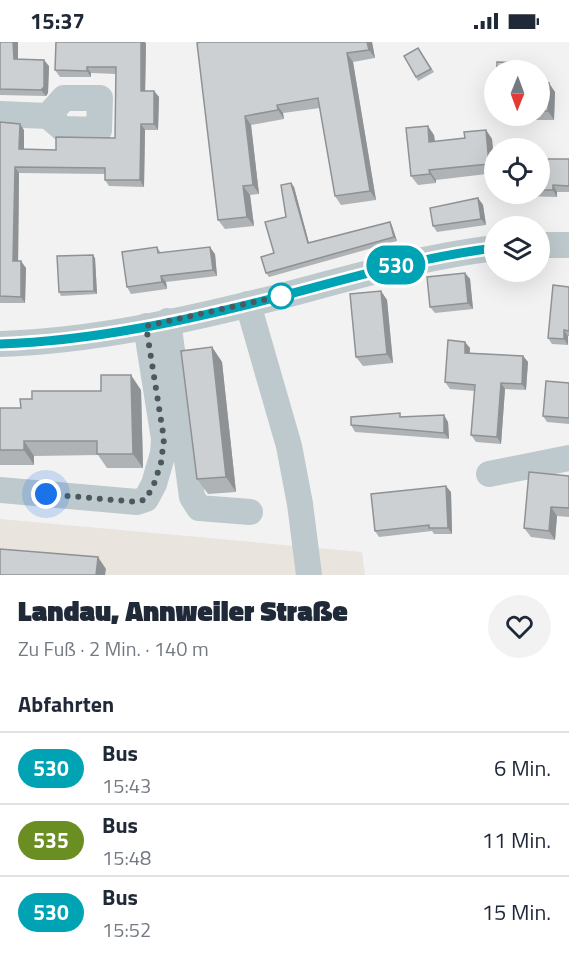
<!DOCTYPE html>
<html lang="de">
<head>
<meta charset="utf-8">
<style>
  body { margin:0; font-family:"Titillium Web",sans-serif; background:#f2f2f3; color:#1f2937; height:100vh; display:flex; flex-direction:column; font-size:22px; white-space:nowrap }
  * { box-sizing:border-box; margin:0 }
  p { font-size:20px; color:#747a83 }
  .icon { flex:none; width:33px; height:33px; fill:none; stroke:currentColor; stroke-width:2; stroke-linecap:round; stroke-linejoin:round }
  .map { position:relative; height:533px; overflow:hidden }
  .panel { display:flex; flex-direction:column; background:#fff; flex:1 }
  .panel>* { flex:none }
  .badge { padding:0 12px; border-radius:20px; font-size:21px; line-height:39px }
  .needle { width:39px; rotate:181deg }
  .fabs { position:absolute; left:484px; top:18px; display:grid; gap:12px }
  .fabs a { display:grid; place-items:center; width:66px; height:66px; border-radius:50%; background:#fff; box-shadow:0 6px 24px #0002; font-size:30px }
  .you { position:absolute; width:30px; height:30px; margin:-15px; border:4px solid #fff; border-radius:50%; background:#1a73e8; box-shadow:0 0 0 9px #1a73e833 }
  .map>.badge { position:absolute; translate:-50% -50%; box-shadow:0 0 0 3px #fff }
  h2 { padding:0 18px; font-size:22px; line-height:54px }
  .round { display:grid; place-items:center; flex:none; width:63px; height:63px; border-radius:32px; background:#f2f2f3 }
  .summary { display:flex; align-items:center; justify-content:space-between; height:102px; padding:0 18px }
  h1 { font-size:28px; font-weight:800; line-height:45px }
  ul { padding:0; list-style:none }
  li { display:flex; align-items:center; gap:18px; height:72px; padding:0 18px; border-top:2px solid #e0e1e3 }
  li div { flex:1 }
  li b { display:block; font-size:22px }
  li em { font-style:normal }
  li .badge { min-width:66px; font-weight:700; text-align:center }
  .status { display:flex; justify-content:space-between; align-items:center; height:42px; padding:0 30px; background:#fff; direction:ltr }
  .status svg { height:16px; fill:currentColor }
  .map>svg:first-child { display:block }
  .commercial { fill:#eae4df }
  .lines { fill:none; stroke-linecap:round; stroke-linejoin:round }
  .minor { stroke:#bec9cd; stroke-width:26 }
  .wall { fill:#afb3b5 }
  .shaded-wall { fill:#8f9294 }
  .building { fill:#ccd0d3; stroke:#8f9294; stroke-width:1.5 }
  .line-casing { stroke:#fff; stroke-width:14 }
  .line { stroke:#00a3b4; stroke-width:9 }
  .walk { stroke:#4a595e; stroke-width:6; stroke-dasharray:0 10.8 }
  .stop-dot { fill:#fff; stroke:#00a3b4; stroke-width:3 }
</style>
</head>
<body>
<div class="status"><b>15:37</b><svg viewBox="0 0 49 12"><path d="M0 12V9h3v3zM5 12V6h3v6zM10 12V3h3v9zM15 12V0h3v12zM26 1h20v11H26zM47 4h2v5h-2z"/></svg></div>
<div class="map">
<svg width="569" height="533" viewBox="0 0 569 533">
  <rect width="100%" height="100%" fill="#f3f2f2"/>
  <!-- commercial -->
  <polygon class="commercial" points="0,477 362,510 365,533 0,533"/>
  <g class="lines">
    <!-- minor -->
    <g class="minor">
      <polygon points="64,56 100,56 99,88 63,87 48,74"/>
      <polyline points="0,72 48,74"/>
      <polyline points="540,203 569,203"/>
      <polyline points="248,262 289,404 300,462 309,533"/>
      <polyline points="168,279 192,455 199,466 250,470"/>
      <path d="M0 302C94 299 187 278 278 255 350 236 421 215 495 206"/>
      <polyline points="489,432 569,416"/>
      <polyline points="0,448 137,460 146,457 154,442 163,411 164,397 146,284"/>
    </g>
  </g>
  <!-- wall -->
  <g class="wall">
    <polygon points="0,0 18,0 18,17 49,24 48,51 46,54 0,53"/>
    <polygon points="56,0 145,0 146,2 145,49 154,49 159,55 158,88 145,88 144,145 109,144 105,138 105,132 19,131 18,219 26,226 25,261 0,261 0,80 24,88 24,107 56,108 115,96 116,32 91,31 91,35 60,35 55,28"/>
    <polygon points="372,0 375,16 353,20 376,158 341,163 335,154 320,66 283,71 284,77 251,83 259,152 250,153 254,184 225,187 218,178 197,1"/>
    <polygon points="418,6 434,30 418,39 404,14"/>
    <polygon points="540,40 555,50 554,78 503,78 500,74 540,74"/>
    <polygon points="486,88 492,97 495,131 436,138 436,141 418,143 411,134 434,93 435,100 465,96"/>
    <polygon points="540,117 569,117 569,150 557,150 557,155 523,154 521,152 540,152"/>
    <polygon points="291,141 294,145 309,201 390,180 392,184 397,199 269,235 266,231 286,175"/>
    <polygon points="478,156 483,163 486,183 437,190 433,184"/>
    <polygon points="157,205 161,211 215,212 217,234 166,240 167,247 131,252 127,245"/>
    <polygon points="95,216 97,252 61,254 59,250"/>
    <polygon points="465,231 470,237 473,267 435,271 430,265"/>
    <polygon points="569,245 569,294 568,294 568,303 552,302 548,296"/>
    <polygon points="381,249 387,258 393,321 363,324 356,315"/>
    <polygon points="212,305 222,320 236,450 208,452 197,437"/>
    <polygon points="470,306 470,311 523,314 528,320 526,348 505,347 501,402 476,400 471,393 475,349 450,347 445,340"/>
    <polygon points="569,341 569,382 547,380 543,374"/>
    <polygon points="141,348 143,426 107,426 98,413 34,414 34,423 0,423 0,366 21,366 32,357 101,349"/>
    <polygon points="403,375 448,380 449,397 355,390 351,383"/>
    <polygon points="569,434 569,475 557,474 555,498 531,495 524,486"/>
    <polygon points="451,450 452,492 434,492 432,489 379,495 375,489"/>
  </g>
  <!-- shaded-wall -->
  <g class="shaded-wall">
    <polygon points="13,0 18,0 18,24 14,17"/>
    <polygon points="141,0 145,0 146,2 145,55 141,49"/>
    <polygon points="367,0 372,0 375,16 369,8"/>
    <polygon points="347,11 353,20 376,158 370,149"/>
    <polygon points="44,18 49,24 48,51 46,54 41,48"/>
    <polygon points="520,21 526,28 520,28"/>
    <polygon points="87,25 91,31 91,35 87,29"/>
    <polygon points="549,41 555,50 554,78 548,69"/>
    <polygon points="154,49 159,55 158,88 154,82"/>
    <polygon points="277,63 283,71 284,77 278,68"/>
    <polygon points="245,74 251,83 259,152 253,143"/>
    <polygon points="20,82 24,88 24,113 19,107"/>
    <polygon points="141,82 145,88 144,145 140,138"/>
    <polygon points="428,84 434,93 436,109 429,100"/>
    <polygon points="486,88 492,97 495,130 489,122"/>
    <polygon points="15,125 19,131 18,226 13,219"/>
    <polygon points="429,128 436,138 436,141 430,132"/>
    <polygon points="291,141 294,145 310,205 308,201"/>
    <polygon points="553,143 557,150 557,155 553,148"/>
    <polygon points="243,144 250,153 254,184 247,175"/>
    <polygon points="478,156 483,163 486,183 481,177"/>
    <polygon points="390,180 392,184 397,199 394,195"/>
    <polygon points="210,205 215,212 217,234 213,228"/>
    <polygon points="93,213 95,216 97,252 94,249"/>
    <polygon points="21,219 26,226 25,261 21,255"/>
    <polygon points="465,231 470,237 473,267 468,261"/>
    <polygon points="161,234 166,240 167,247 162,240"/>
    <polygon points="381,249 387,258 393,321 387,312"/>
    <polygon points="564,288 568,294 568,303 564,297"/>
    <polygon points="465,300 470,306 469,317 465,311"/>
    <polygon points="212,305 222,320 236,450 226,435"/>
    <polygon points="523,314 528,320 526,348 522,342"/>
    <polygon points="131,333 141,348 143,426 133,412"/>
    <polygon points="501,341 505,347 501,402 497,395"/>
    <polygon points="444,373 448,380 449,397 444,391"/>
    <polygon points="24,399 34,414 34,423 24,408"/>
    <polygon points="446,444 451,450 452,492 448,486"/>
    <polygon points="551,465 557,474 555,498 549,489"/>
    <polygon points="98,515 106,527 105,533 96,533"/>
  </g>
  <!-- building -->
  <g class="building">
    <polygon points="0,0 13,0 14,17 44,18 44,45 41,48 0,47"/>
    <polygon points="56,0 141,0 141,49 154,49 154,82 141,82 140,138 105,138 105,126 15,125 13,219 21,219 21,255 0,254 0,80 20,82 19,107 56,108 56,95 115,96 116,25 87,25 87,29 55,28"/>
    <polygon points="200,0 367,0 369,8 347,11 370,149 335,154 318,56 277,63 278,68 245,74 253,143 243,144 247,175 218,178 197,1"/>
    <polygon points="418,6 431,27 416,35 404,14"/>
    <polygon points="497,20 520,21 520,28 497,28"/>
    <polygon points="540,40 549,41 548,69 540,69"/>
    <polygon points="428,84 429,100 465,96 464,90 486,88 489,122 429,128 430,132 411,134 406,86"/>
    <polygon points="540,117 569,117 569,144 553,143 553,148 540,148"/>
    <polygon points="291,141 308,201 390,180 394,195 266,231 261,215 274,211 265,180 286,175 281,143"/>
    <polygon points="478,156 481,177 433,184 430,166"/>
    <polygon points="157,205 158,211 210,205 213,228 161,234 162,240 127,245 122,210"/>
    <polygon points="93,213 94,249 59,250 57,214"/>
    <polygon points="465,231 468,261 430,265 427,235"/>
    <polygon points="553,243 569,245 569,289 564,288 564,297 548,296"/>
    <polygon points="381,249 387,312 356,315 350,252"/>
    <polygon points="448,298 465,300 465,311 523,314 522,342 501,341 497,395 471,393 475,343 445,340"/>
    <polygon points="212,305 226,435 197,437 181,309"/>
    <polygon points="101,333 131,333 133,412 97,412 97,399 24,399 24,408 0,408 0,366 21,366 20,357 32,357 32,349 101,349"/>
    <polygon points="546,339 569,341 569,376 543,374"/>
    <polygon points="400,371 400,375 444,373 444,391 351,383 351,375"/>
    <polygon points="529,430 569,434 569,466 551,465 549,489 524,486"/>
    <polygon points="446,444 448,486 429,486 429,483 375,489 371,452"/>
    <polygon points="0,507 98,515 96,533 0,533"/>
  </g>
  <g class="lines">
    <!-- line casing -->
    <g class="line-casing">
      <path id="line" d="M0 302C93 299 188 278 278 255 350 236 421 215 495 206"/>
    </g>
    <!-- line -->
    <use href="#line" class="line"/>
    <!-- walk -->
    <polyline class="walk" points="46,452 137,460 146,457 154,442 161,421 164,397 146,284 281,254"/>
  </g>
  <!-- markers -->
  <circle class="stop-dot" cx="281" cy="254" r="12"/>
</svg>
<div class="fabs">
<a><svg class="needle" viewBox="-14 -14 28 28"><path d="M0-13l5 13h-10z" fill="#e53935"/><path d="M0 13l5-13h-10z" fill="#747a83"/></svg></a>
<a><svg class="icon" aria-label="locate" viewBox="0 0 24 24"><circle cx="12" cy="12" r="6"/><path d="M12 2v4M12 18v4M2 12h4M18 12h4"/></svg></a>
<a><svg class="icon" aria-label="layers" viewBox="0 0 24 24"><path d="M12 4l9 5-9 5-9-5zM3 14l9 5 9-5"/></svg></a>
</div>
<div class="you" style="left:46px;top:452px"></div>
<b class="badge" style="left:396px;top:223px;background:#00a3b4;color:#fff">530</b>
</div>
<section class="panel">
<div class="summary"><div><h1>Landau, Annweiler Straße</h1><p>Zu Fuß · 2 Min. · 140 m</p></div><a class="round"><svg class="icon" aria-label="heart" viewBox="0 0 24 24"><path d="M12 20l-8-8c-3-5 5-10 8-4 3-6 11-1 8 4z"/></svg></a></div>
<h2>Abfahrten</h2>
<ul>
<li><span class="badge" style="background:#00a3b4;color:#fff">530</span><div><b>Bus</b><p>15:43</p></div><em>6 Min.</em></li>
<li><span class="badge" style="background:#6b8e23;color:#fff">535</span><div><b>Bus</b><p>15:48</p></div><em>11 Min.</em></li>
<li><span class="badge" style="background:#00a3b4;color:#fff">530</span><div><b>Bus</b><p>15:52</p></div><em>15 Min.</em></li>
</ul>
</section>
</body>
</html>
